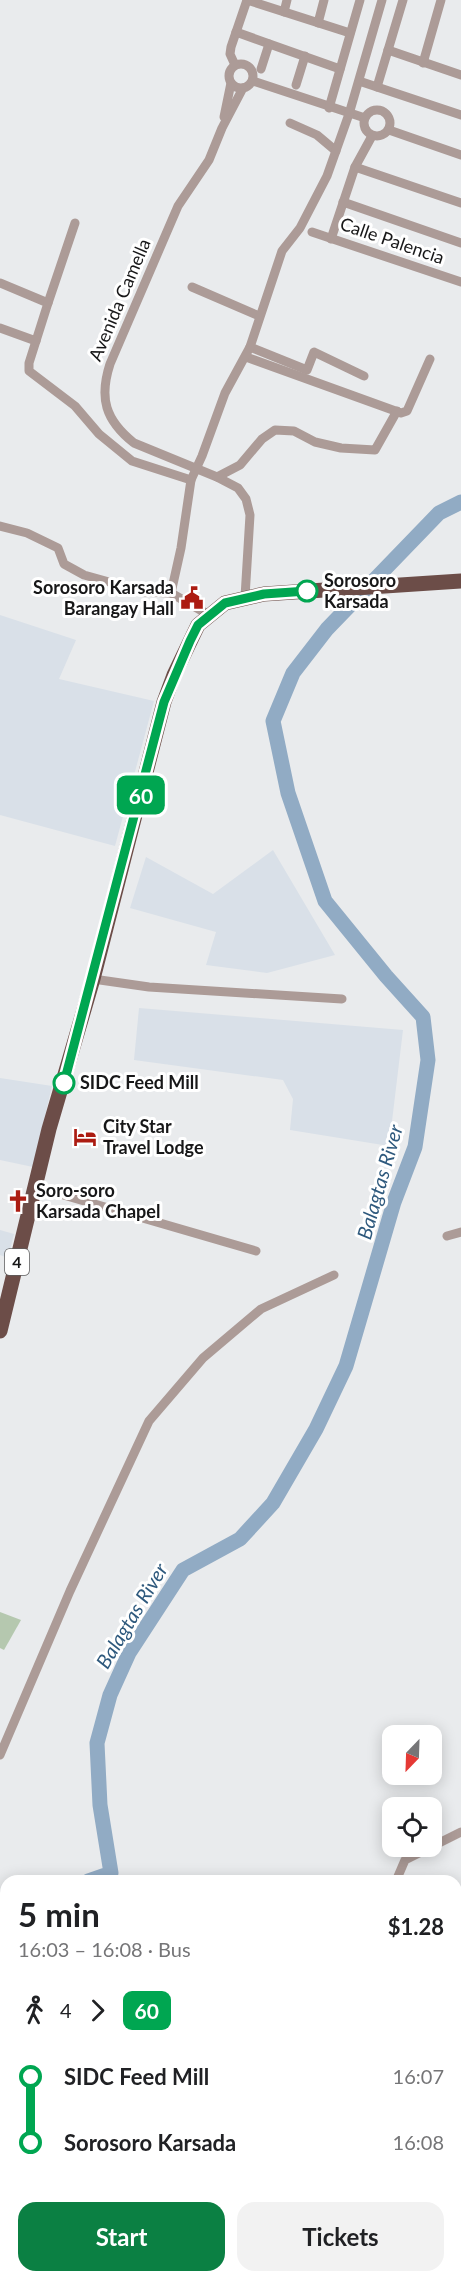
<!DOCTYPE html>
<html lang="en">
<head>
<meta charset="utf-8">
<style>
  body { margin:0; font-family:Lato,sans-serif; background:#f2f2f2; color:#202124; height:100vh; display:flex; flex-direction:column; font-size:22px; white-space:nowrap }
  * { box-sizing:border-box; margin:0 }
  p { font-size:20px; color:#757577 }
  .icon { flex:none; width:33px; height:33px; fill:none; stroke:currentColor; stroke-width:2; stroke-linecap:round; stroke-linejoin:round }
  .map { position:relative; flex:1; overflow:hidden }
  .drawer { position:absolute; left:0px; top:1875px; width:462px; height:408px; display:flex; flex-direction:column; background:#fff; border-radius:18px 18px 0 0; box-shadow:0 3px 15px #0003 }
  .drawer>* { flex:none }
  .badge { padding:0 12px; border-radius:9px; font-size:21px; line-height:39px }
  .needle { width:39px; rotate:203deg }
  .fabs { position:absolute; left:382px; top:1725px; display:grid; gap:12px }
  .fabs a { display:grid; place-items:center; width:60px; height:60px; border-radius:12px; background:#fff; box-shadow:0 3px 15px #0003; font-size:30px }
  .map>.badge { position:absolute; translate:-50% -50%; box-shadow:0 0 0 3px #fff }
  .legs { display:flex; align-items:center; gap:9px; height:66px; padding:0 18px; font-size:20px }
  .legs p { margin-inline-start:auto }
  .headline { display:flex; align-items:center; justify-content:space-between; height:102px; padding:0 18px }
  h1 { font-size:33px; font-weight:700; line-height:45px }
  .action { display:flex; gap:12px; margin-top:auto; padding:12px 18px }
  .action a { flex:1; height:69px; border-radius:18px; background:#0b8043; color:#fff; font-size:24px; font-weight:700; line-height:69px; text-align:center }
  .action a+a { background:#f2f2f2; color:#202124 }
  ul { padding:0 18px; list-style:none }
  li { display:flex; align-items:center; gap:21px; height:66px; font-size:22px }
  li i { display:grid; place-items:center; width:9px; height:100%; margin:0 8px; background:currentColor }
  li i::after { content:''; width:15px; height:15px; margin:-8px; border:4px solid; border-radius:50%; background:#fff }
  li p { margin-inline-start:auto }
  li:first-child i { background:linear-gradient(#0000 50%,currentColor 0) }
  li:last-child i { background:linear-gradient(currentColor 50%,#0000 0) }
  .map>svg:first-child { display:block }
  .built { fill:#d9e0e8 }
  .green { fill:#b5c8af }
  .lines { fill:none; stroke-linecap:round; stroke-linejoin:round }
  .river { stroke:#91abc4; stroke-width:15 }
  .minor { stroke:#ac9b97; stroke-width:9 }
  .trunk { stroke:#6c4d48; stroke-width:15 }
  .line-1-casing { stroke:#fff; stroke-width:14 }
  .line-1 { stroke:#00a651; stroke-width:9 }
  .stop-1-dot { fill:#fff; stroke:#00a651; stroke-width:3 }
  .labels { text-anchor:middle; stroke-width:6; stroke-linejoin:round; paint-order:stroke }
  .shield { fill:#fff; stroke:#5d5d5d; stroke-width:1.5 }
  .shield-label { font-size:16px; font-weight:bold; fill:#171718 }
  .street-label { font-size:18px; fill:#171718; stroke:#fff }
  .stop-label { font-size:18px; font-weight:bold; fill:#171718; stroke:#fff; text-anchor:start }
  .poi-label { font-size:18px; font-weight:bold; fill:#171718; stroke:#fff; text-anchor:start }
  .water-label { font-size:20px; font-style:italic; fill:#2e597d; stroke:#fff }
</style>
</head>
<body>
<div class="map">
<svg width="461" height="2283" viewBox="0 0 461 2283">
  <rect width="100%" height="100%" fill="#e9ebed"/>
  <!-- built -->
  <g class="built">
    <polygon points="0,615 76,640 59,679 154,701 115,846 0,815"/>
    <polygon points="273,850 335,955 267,973 206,965 216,932 130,908 146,857 213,894"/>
    <polygon points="139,1008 403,1030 389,1146 290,1130 293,1099 283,1080 134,1060"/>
    <polygon points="0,1078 52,1086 33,1167 0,1160"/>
    <polygon points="0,1230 14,1234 8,1258 0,1255"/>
  </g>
  <!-- green -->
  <polygon class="green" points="0,1612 21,1620 4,1650 0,1648"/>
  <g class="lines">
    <!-- river -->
    <g class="river">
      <polyline points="88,1881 111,1873 100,1805 97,1743 110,1695 129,1653 183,1570 240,1539 273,1503 316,1429 346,1366 394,1202 415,1147 428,1060 423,1017 386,976 325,901 288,793 273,721 293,673 327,629 439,513 461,502"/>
      <polyline points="0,1909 6,1907"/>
    </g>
    <!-- minor -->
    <g class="minor">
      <polyline points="247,0 350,33"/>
      <polyline points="284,12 287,0"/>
      <polyline points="318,23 324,0"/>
      <polyline points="236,32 340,69"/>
      <polyline points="388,50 461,75"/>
      <polyline points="423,63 441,0"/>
      <circle cx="241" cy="76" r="12"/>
      <polyline points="235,65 230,54 231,47 247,0"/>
      <polyline points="261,69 269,44"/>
      <polyline points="253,81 365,118"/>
      <polyline points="362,82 461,115"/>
      <polyline points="296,85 305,56"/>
      <polyline points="377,87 403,0"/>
      <path d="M243 88 222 128 209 160 178 206 110 364C99 398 105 420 134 443L217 477 238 488 246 499 250 515 245 597"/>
      <polyline points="329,108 360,0"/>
      <circle cx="377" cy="123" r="13"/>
      <polyline points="224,117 231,83"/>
      <polyline points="290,123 317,135 336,151"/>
      <polyline points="389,130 461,155"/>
      <polyline points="355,167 461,203"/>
      <polyline points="343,202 461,243"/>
      <polyline points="312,232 461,282"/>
      <polyline points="331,239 355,167 372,136"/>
      <polyline points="0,283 48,303 29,363 29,371 75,406 99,434 132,461 191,480"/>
      <polyline points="192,287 259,316"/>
      <polyline points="48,303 75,223"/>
      <polyline points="0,328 36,341"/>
      <polyline points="250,347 307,370 314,352 364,376"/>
      <polyline points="246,357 401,413 407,411 430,359"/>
      <polyline points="217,477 240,465 262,439 275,430 294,431 315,442 341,448 375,450 397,411"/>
      <polyline points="0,526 27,533 58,548 64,564 84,575 145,592 171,593 209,615"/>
      <polyline points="171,593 181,548 191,480 202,456 225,393 250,347 282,251 300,228 327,176 349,114 382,0"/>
      <polyline points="93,979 149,987 342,999"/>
      <polyline points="36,1187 256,1251"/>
      <polyline points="447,1236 461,1232"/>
      <polyline points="0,1755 70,1591 149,1421 203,1358 261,1309 334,1275"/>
      <polyline points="396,1881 405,1860 461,1832"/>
      <polyline points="187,2283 190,2277"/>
    </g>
    <!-- trunk -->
    <polyline class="trunk" points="0,1331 49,1129 93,979 164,702 174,675 198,625 225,603 264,594 461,581"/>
  </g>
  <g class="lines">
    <!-- line-1 casing -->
    <g class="line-1-casing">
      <polyline id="line-1" points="64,1083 164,702 190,641 198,625 225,603 264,594 307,591"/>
    </g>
    <!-- line-1 -->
    <use href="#line-1" class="line-1"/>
  </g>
  <!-- icons -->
  <defs>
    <g id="civic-bare" transform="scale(1.8)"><path d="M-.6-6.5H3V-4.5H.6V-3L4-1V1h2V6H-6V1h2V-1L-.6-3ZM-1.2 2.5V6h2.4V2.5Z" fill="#ac1c12" stroke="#fff" stroke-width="2.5" paint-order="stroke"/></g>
    <g id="hotel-bare" transform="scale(1.8)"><path d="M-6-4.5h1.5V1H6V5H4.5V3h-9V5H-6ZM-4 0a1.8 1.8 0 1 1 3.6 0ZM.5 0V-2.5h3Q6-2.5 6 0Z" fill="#ac1c12" stroke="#fff" stroke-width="2.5" paint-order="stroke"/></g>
    <g id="church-bare" transform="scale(1.8)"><path d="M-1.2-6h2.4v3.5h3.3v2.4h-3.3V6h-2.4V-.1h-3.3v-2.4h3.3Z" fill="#ac1c12" stroke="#fff" stroke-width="2.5" paint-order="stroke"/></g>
  </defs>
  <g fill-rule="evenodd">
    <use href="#civic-bare" x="192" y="598"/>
    <use href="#hotel-bare" x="85" y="1137"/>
    <use href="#church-bare" x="18" y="1201"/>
  </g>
  <!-- markers -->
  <g class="stop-1-dot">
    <circle cx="307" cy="591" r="10"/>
    <circle cx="64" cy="1083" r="10"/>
  </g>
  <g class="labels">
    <!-- shield labels -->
    <rect class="shield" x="5" y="1249" width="24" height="26" rx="4.5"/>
    <g class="shield-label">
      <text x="17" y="1268">4</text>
    </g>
    <!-- street labels -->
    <g class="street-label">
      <text transform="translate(392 241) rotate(19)" y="6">Calle Palencia</text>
      <text transform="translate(120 300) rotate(-67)" y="6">Avenida Camella</text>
    </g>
    <!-- stop labels -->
    <g class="stop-label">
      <text x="324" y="587">Sorosoro<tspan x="324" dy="21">Karsada</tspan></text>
      <text x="80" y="1089">SIDC Feed Mill</text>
    </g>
    <!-- poi labels -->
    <g class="poi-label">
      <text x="174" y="594" text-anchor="end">Sorosoro Karsada<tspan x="174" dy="21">Barangay Hall</tspan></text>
      <text x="103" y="1133">City Star<tspan x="103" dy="21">Travel Lodge</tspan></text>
      <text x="36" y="1197">Soro-soro<tspan x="36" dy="21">Karsada Chapel</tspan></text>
    </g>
    <!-- water labels -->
    <g class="water-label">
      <text transform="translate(380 1182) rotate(-74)" y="7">Balagtas River</text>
      <text transform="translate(132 1616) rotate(-59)" y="7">Balagtas River</text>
    </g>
  </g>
</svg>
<div class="fabs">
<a><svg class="needle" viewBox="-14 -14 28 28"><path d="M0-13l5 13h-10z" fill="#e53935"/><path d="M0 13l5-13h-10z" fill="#757577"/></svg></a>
<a><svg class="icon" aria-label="locate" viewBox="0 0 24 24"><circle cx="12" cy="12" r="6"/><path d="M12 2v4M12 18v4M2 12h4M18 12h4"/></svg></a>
</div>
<b class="badge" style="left:141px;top:795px;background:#00a651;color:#fff">60</b>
<section class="drawer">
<div class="headline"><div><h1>5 min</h1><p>16:03 – 16:08 · Bus</p></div><b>$1.28</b></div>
<div class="legs"><svg class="icon" aria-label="walk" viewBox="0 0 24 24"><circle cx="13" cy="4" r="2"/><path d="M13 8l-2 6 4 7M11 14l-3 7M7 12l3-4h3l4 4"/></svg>4<svg class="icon" aria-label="forward" viewBox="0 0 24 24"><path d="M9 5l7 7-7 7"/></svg><b class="badge" style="background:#00a651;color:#fff">60</b></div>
<ul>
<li><i style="color:#00a651"></i><b>SIDC Feed Mill</b><p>16:07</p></li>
<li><i style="color:#00a651"></i><b>Sorosoro Karsada</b><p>16:08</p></li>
</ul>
<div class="action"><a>Start</a><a>Tickets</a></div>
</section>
</div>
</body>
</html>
